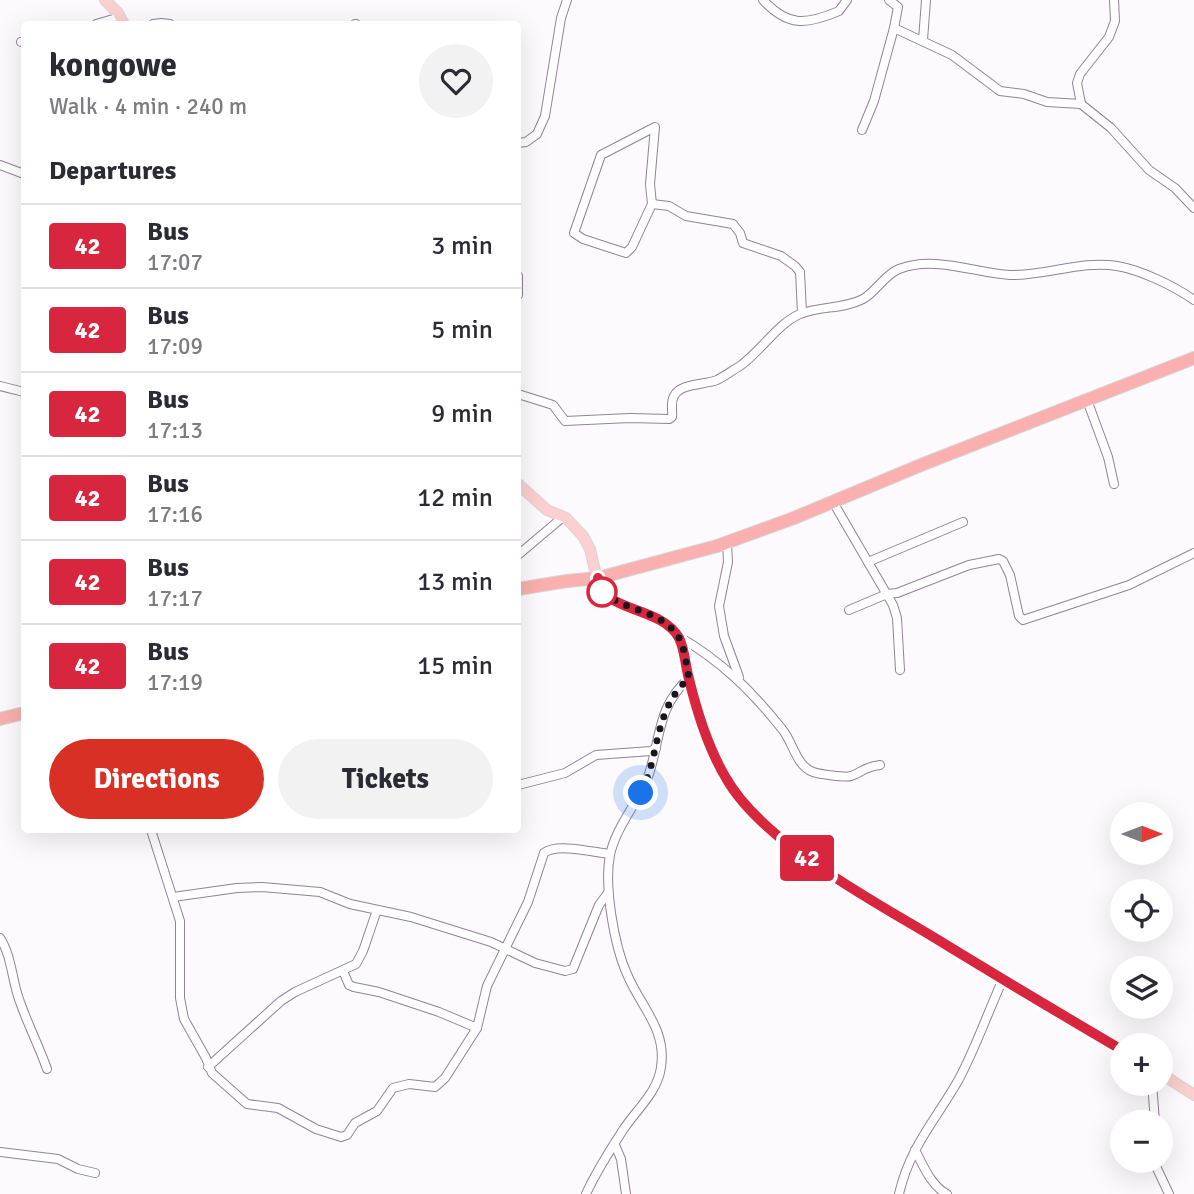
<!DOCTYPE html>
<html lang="en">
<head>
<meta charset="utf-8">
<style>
  body { margin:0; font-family:Signika,sans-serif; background:#f2f2f3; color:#2b2b33; height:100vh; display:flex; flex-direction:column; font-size:26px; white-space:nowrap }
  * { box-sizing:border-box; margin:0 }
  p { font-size:23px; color:#7c7c81 }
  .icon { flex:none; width:38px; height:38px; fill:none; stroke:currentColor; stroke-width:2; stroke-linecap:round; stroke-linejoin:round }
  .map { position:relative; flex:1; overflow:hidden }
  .sheet { position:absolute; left:21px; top:21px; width:500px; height:812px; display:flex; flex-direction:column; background:#fff; border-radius:7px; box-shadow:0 7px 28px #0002 }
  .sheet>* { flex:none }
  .badge { padding:0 14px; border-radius:5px; font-size:24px; line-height:46px }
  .needle { width:46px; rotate:90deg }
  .tools { position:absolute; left:1110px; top:802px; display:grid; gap:14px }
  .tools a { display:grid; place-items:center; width:63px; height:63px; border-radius:50%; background:#fff; box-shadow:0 7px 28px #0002; font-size:35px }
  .you { position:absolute; width:35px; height:35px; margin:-18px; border:5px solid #fff; border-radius:50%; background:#1a73e8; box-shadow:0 0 0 10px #1a73e833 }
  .map>.badge { position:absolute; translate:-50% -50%; box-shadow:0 0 0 4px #fff }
  h2 { padding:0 28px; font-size:26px; line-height:63px }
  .round { display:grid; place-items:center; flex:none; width:74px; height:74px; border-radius:37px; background:#f2f2f3 }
  .overview { display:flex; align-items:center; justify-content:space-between; height:119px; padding:0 28px }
  h1 { font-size:33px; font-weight:800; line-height:52px }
  .primary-button { display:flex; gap:14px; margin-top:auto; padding:14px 28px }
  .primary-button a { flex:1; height:80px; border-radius:42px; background:#d93025; color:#fff; font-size:28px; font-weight:800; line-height:80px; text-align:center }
  .primary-button a+a { background:#f2f2f3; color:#2b2b33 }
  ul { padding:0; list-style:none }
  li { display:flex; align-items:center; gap:21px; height:84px; padding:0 28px; border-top:2px solid #e1e1e2 }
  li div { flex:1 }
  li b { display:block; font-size:26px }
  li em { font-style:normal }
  li .badge { min-width:77px; font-weight:700; text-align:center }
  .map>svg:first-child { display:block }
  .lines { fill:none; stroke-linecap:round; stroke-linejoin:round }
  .minor-casing { stroke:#918397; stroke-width:10 }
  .major-casing { stroke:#d6d5d6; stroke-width:12 }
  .highway-casing { stroke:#d6d5d6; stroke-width:14 }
  .minor { stroke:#fff; stroke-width:8 }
  .major { stroke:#fbd0ce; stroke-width:10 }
  .highway { stroke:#f9b0ae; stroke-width:12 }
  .line-casing { stroke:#fff; stroke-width:16 }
  .line { stroke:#d7263d; stroke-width:10 }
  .walk { stroke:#1b161e; stroke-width:7; stroke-dasharray:0 12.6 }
  .stop-dot { fill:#fff; stroke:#d7263d; stroke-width:3.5 }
</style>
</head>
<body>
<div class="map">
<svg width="1194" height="1194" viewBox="0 0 1194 1194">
  <rect width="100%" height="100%" fill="#fdfafe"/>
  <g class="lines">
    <!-- minor casing -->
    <g class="minor-casing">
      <g id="minor">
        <path d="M763 0C788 27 806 25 839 11L847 0"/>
        <polyline points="96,24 120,17"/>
        <polyline points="153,24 161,23 170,24"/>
        <polyline points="355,24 356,24"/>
        <polyline points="894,28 952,55 1000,91 1024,94 1047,102 1081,104 1111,128 1149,170 1175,188 1194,208"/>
        <polyline points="923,40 926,0"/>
        <polyline points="21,42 24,42"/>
        <polyline points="1081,104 1077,83 1080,74 1109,37 1115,21 1114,0"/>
        <polygon points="655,127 650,184 652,204 632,247 626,253 583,239 574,233 601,155"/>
        <polyline points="862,130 874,101 894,28 898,7 889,0"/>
        <polyline points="518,143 526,142 537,134 545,116 561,18 567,0"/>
        <polyline points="0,165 24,174"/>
        <polyline points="652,204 669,206 686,216 733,224 740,233 743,243 781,256 795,266 800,272 802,313"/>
        <polyline points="518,276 518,295"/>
        <polyline points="0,386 24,392"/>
        <path d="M518 394 553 405 565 421 630 418 669 419 672 417C673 410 670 403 674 396 680 383 705 385 717 380 725 376 733 370 740 366 761 351 777 324 800 314 820 306 844 309 863 299 876 292 884 275 899 269 934 255 975 273 1010 275 1045 276 1082 260 1117 266 1141 270 1174 286 1194 300"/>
        <polyline points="1087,400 1108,457 1114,484"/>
        <polyline points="833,502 893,605 897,618 900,670"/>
        <polyline points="727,543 728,562 719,606 724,636 739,677"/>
        <polyline points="518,555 563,517"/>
        <polyline points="868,562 963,522"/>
        <polyline points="849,610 887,594 897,593 969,565 999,559 1003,561 1010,575 1019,616 1023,620 1129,585 1194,553"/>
        <path d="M678 636C721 661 751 690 782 729 793 742 796 766 813 772 819 774 846 778 851 776 863 772 863 767 880 765"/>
        <polyline points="518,785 565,773 596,755 651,751 656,748"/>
        <path d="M151 830 180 921V998L184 1019 206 1058 212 1073 247 1104 278 1108 316 1129 341 1137 347 1135 355 1123 377 1111 393 1088 409 1084 435 1087 445 1078 477 1028 487 986 528 902 544 853C557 843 592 852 610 854"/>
        <polyline points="173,897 237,888 262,887 320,892 350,904 411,917 491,942 535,963 565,971 573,969 599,905 608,893"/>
        <path d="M0 938C12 956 12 982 20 1002 28 1025 39 1046 47 1069"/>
        <polyline points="343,971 349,985 354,987 379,992 439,1012 477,1028"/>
        <polyline points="208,1067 281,1001 295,992 356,964 363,951 377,910"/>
        <polyline points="1152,1083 1155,1122"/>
        <polyline points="615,1145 621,1159 626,1194"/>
        <path d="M915 1150C923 1165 931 1186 947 1194"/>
        <polyline points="0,1152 58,1159 78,1169 95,1173"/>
        <polyline points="1153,1160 1169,1194"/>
        <path d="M586 1194C596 1172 610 1150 623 1130 636 1110 658 1092 661 1067 667 1029 640 1006 627 974 614 945 604 886 610 855 616 826 639 802 649 774 661 737 657 707 689 678"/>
        <path d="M899 1194C910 1146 936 1120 959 1079 976 1047 988 1012 1003 979"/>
      </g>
    </g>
    <!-- major casing -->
    <g class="major-casing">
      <g id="major">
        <polyline points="105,0 118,13 124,24"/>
        <polyline points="518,484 547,510 566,518 583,536 590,549 599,588 606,596 615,602 659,618 678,636 708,741 727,780 759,820 808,859 855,890 1122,1050"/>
        <polyline points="1160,1073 1194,1095"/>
      </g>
    </g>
    <!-- highway casing -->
    <g class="highway-casing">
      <g id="highway">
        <polyline points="518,589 567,581 598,578 717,546 794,518 921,465 1194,358"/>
        <polyline points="0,719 24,713"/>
      </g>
    </g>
    <!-- minor -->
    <use href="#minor" class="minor"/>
    <!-- major -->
    <use href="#major" class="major"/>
    <!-- highway -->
    <use href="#highway" class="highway"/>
  </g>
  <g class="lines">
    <!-- line casing -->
    <g class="line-casing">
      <path id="line" d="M598 578C601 613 661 605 679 638 685 650 685 665 689 679 697 712 708 748 726 778 762 842 872 900 935 938 997 976 1059 1013 1122 1050"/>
    </g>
    <!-- line -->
    <use href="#line" class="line"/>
    <!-- walk -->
    <path class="walk" d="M602 592 599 588C621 612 659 608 678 636 685 647 686 665 689 678 653 711 661 752 641 793"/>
  </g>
  <!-- markers -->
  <circle class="stop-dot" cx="602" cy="592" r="14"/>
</svg>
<div class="tools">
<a><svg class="needle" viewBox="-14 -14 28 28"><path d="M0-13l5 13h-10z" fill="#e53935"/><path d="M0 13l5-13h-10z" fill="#7c7c81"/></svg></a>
<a><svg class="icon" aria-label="locate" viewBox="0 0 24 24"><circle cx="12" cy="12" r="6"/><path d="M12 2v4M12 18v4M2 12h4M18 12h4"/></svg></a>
<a><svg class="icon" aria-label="layers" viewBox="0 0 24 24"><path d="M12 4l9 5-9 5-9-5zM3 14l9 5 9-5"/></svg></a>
<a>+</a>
<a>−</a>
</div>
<div class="you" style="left:641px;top:793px"></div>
<b class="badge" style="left:807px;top:858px;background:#d7263d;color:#fff">42</b>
<section class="sheet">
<div class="overview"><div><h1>kongowe</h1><p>Walk · 4 min · 240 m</p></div><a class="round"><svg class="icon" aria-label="heart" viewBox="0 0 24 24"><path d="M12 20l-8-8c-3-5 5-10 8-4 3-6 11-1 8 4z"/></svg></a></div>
<h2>Departures</h2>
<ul>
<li><span class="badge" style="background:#d7263d;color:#fff">42</span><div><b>Bus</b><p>17:07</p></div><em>3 min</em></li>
<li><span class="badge" style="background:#d7263d;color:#fff">42</span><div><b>Bus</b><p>17:09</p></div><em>5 min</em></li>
<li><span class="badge" style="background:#d7263d;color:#fff">42</span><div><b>Bus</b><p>17:13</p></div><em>9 min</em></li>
<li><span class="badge" style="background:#d7263d;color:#fff">42</span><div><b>Bus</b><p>17:16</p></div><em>12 min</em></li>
<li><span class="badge" style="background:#d7263d;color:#fff">42</span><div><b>Bus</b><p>17:17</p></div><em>13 min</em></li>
<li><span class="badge" style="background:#d7263d;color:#fff">42</span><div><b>Bus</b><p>17:19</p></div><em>15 min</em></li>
</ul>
<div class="primary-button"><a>Directions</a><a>Tickets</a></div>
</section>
</div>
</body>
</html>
